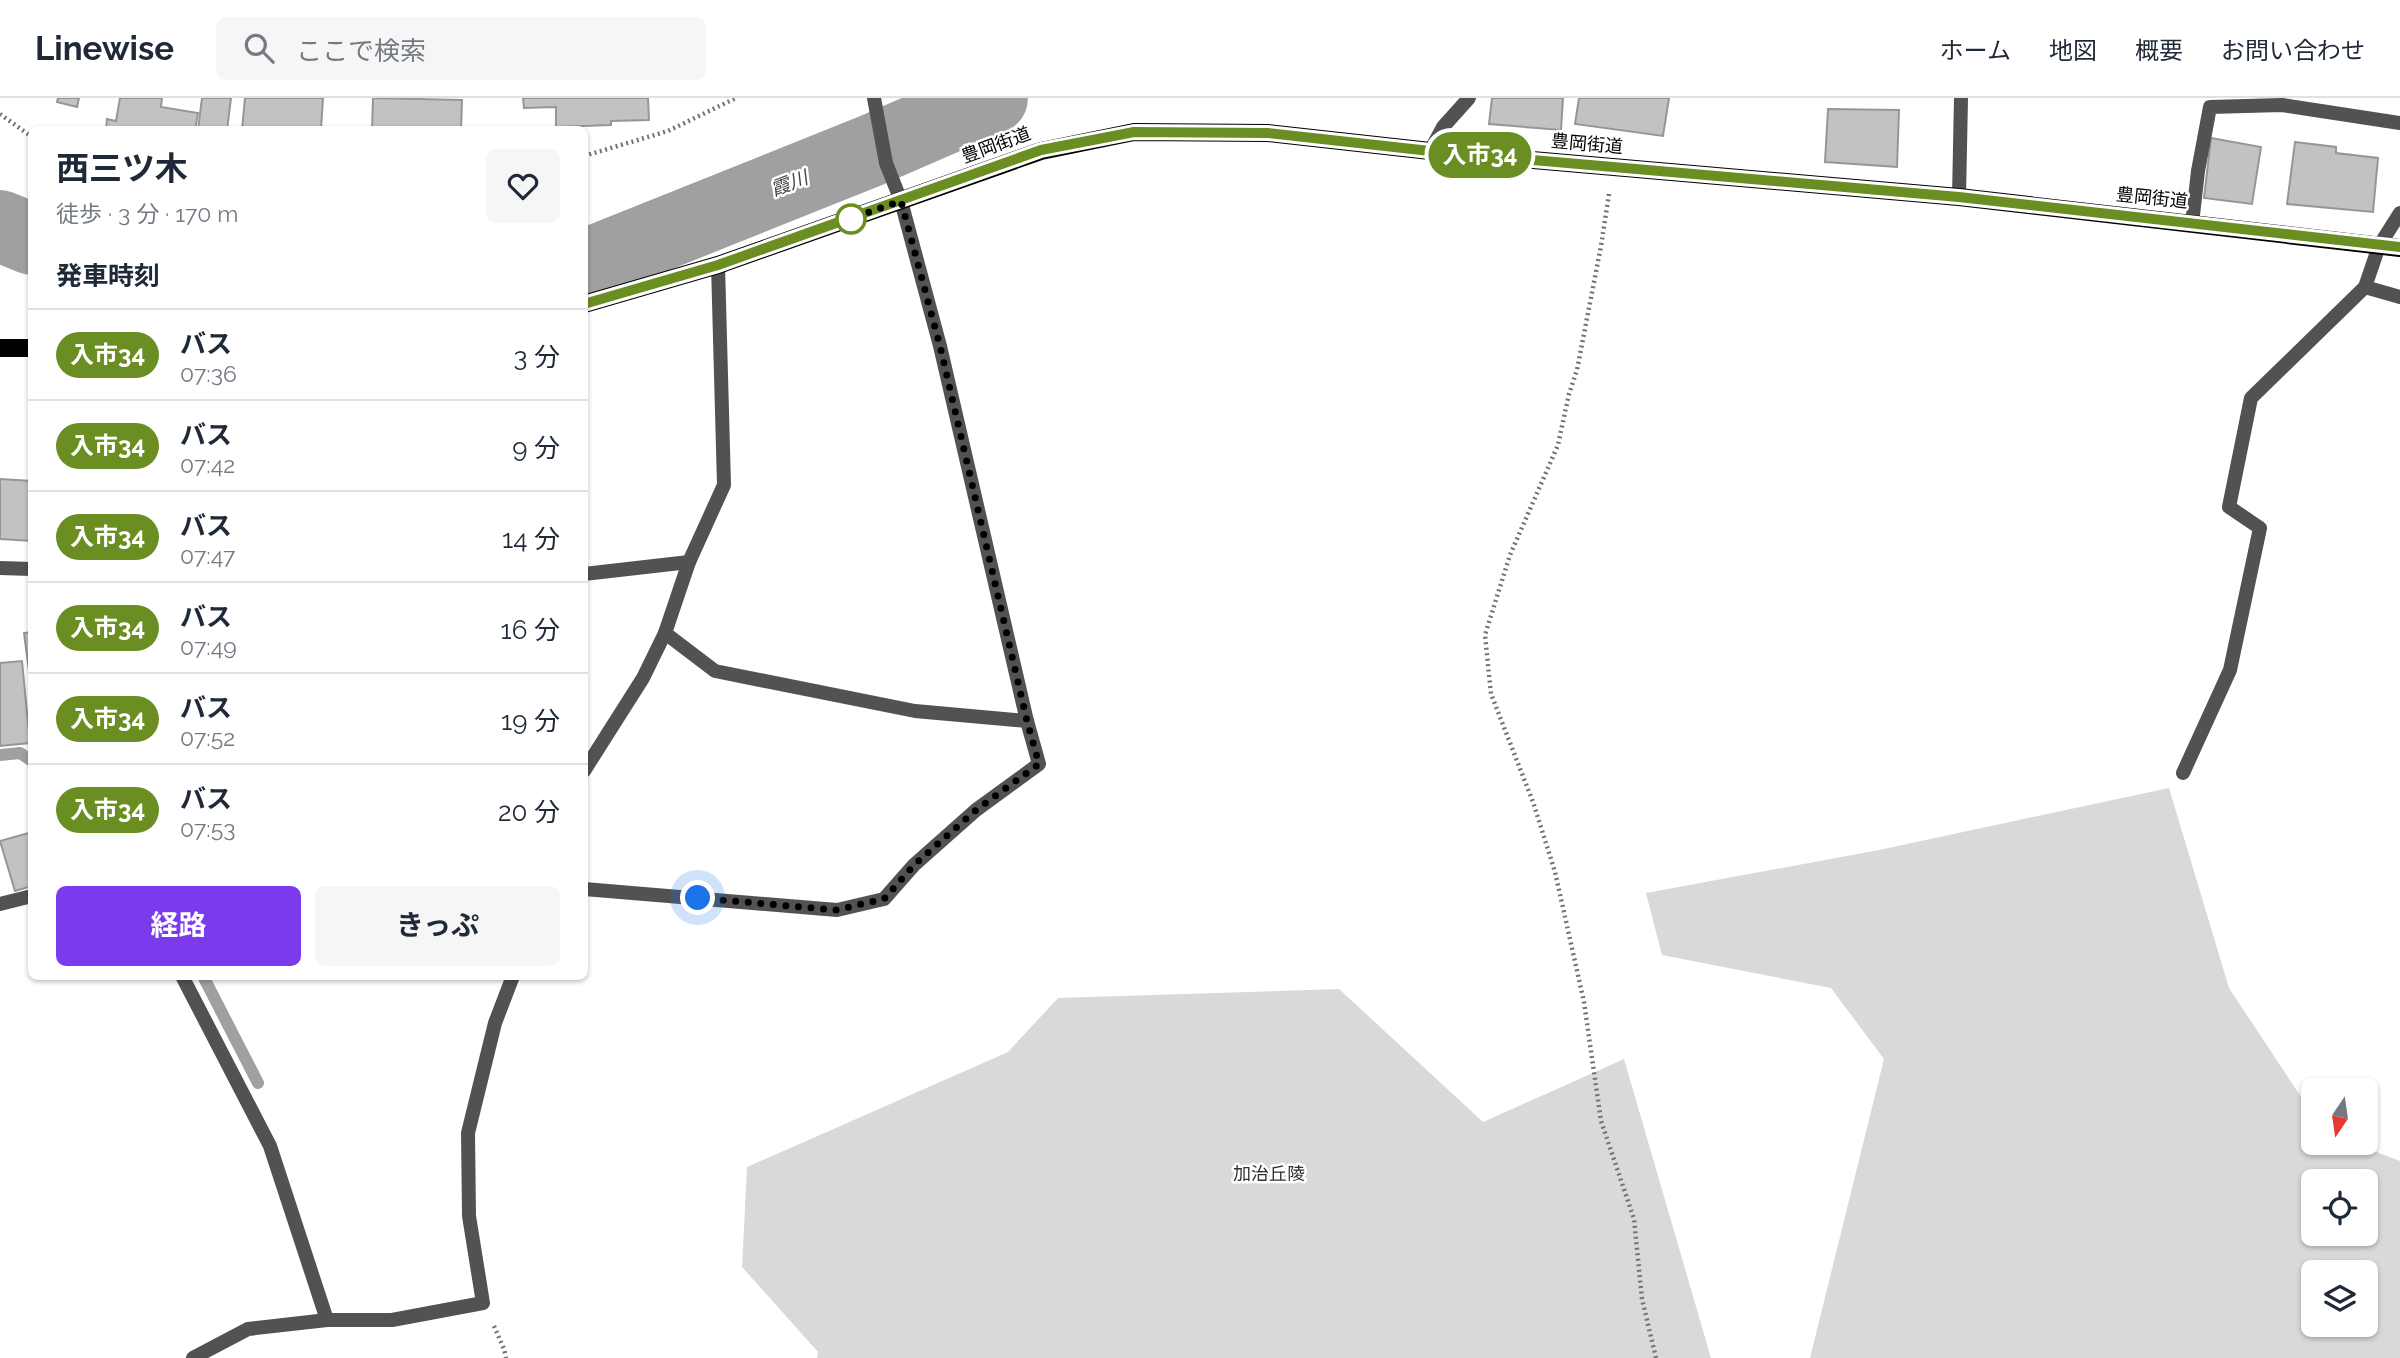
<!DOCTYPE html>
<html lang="ja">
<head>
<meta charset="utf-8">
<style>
  body { margin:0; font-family:Raleway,"Noto Sans JP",sans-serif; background:#f6f6f7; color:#1f2937; height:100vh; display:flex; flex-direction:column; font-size:26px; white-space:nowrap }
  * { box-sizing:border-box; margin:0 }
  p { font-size:23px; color:#747a83 }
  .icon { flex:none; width:38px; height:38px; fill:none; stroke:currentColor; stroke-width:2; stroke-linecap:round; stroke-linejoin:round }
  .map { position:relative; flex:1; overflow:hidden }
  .drawer { position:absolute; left:28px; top:28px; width:560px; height:854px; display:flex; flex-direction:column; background:#fff; border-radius:10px; box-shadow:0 2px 5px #0004 }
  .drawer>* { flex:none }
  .badge { padding:0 14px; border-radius:23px; font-size:24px; line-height:46px }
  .needle { width:46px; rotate:193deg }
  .controls { position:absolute; left:2301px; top:980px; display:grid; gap:14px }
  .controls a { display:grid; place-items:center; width:77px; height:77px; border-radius:10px; background:#fff; box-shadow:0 2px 5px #0004; font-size:35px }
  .you { position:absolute; width:35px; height:35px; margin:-18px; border:5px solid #fff; border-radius:50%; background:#1a73e8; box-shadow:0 0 0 10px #1a73e833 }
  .map>.badge { position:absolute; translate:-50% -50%; box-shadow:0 0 0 4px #fff }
  h2 { padding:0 28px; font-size:26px; line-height:63px }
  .round { display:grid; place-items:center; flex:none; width:74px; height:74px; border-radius:10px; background:#f6f6f7 }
  .head { display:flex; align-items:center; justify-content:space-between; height:119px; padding:0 28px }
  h1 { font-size:33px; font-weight:700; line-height:52px }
  .button { display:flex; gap:14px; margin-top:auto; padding:14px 28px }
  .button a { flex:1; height:80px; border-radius:10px; background:#7c3aed; color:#fff; font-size:28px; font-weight:700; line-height:80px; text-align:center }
  .button a+a { background:#f6f6f7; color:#1f2937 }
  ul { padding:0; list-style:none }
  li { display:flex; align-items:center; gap:21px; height:91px; padding:0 28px; border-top:2px solid #e0e1e3 }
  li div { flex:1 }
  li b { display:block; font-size:26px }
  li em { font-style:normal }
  li .badge { min-width:77px; font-weight:700; text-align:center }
  header { display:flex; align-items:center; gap:42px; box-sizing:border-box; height:98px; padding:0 35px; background:#fff; border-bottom:2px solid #e0e1e3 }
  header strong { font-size:33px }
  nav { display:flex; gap:38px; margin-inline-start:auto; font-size:24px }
  .search { width:490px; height:63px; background:#f6f6f7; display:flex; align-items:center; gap:18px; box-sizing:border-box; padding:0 24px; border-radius:10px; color:#747a83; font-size:26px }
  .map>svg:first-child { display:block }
  .green { fill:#d9d9d9; fill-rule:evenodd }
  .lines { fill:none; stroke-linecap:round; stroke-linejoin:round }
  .stream { stroke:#a0a0a0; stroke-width:12 }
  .river { stroke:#a0a0a0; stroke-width:72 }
  .building { fill:#c2c2c2; stroke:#969696; stroke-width:2 }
  .path { stroke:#747474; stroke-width:4.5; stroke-dasharray:2 3.5; stroke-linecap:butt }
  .service { stroke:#525252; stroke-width:14 }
  .minor { stroke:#525252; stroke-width:14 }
  .primary { stroke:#000; stroke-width:18 }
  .line-casing { stroke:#fff; stroke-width:16 }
  .line { stroke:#6b8e23; stroke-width:10 }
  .walk { stroke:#000; stroke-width:7; stroke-dasharray:0 12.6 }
  .stop-dot { fill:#fff; stroke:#6b8e23; stroke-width:3.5 }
  .labels { text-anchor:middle; stroke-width:5; stroke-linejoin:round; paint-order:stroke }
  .street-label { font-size:18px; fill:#000; stroke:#fff }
  .park-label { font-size:18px; fill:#303030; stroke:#fff }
  .water-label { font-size:19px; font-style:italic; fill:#414141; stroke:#fff }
</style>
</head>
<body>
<header>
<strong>Linewise</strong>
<div class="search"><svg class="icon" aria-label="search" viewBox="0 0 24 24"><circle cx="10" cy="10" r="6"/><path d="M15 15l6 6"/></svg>ここで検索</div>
<nav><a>ホーム</a><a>地図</a><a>概要</a><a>お問い合わせ</a></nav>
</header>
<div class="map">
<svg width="2400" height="1260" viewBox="0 0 2400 1260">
  <rect width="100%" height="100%" fill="#fff"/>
  <!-- green -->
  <g class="green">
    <path d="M2169 690 2229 890 2313 1017 2314 1045H2353L2400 1063V1260H1810L1884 961 1831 890 1662 857 1646 795 1879 752ZM2314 1083H2366V1136H2314ZM2314 1174H2366V1227H2314Z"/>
    <polygon points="1339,891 1483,1024 1624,961 1711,1260 817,1260 818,1254 742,1169 747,1069 1008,954 1058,900"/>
  </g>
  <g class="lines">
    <!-- stream -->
    <g class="stream">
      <polyline points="0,657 20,655 32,663"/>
      <polyline points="203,878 258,985"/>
    </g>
    <!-- river -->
    <g class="river">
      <polyline points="0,128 32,141"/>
      <polyline points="584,166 593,164 870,53 992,0"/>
    </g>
  </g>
  <!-- building -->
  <g class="building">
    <polygon points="58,0 79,0 77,9 57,4"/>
    <polygon points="120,0 162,0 161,9 198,15 195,32 106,32 107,21 116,23"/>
    <polygon points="202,0 231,0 227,32 198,32"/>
    <polygon points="245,0 323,0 321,31 326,32 242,32"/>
    <polygon points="373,0 462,2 461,32 372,32"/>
    <polygon points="523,0 648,0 649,22 611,23 611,27 556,29 556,9 524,10"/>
    <polygon points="1492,0 1563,0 1561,32 1489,26"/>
    <polygon points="1579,0 1669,0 1663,38 1575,26"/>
    <polygon points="1828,11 1899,12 1897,69 1825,64"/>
    <polygon points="2211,40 2261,49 2252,106 2204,100"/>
    <polygon points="2295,44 2336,49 2336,55 2378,60 2373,114 2287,106"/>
    <polygon points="0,381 32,383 32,443 0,441"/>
    <polygon points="32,534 32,595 24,535"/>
    <polygon points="22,563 30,645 0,648 0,565"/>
    <polygon points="32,734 32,788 15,793 0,743"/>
  </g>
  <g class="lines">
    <!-- path -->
    <g class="path">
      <polyline points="0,16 32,39"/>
      <polyline points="584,58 668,33 736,0"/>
      <polyline points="1609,96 1601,148 1577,272 1569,296 1558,347 1510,457 1485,537 1491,596 1533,704 1555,774 1584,904 1601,1023 1634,1121 1642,1201 1656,1260"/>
      <polyline points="494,1228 504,1251 506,1260"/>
    </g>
    <!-- service -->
    <g class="service">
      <polyline points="2192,126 2198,73 2210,9 2282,7 2400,25"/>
      <polyline points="2379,148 2365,189 2400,199"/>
      <polyline points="665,535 715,573 915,613 1027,623"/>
      <polyline points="2183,675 2230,572 2260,430 2229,409 2251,300 2365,189"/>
    </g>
    <!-- minor -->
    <g class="minor">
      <polyline points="1430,53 1443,29 1469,0"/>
      <polyline points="1959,99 1961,0"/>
      <polyline points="2379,148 2400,115"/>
      <polyline points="0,470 32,471"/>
      <polyline points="584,476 689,464"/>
      <polyline points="584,673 643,580 665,535 689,464 724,387 718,167"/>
      <polyline points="584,791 837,812 884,801 914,767 976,712 1039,666 1027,623 940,248 901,103 886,65 874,0"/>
      <polyline points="0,806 32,798"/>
      <polyline points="182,878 270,1048 327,1222"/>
      <polyline points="193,1260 248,1231 327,1222 392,1222 483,1205 469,1118 468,1035 495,925 513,878"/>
    </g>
    <!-- primary -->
    <g class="primary">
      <polyline points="584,206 718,167 1041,53 1134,34 1268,35 1430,53 1959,99 2400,150"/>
      <polyline points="0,250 32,250"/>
    </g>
  </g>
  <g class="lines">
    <!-- line casing -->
    <g class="line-casing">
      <polyline id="line" points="584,206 718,167 1041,52 1134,34 1268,35 1430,53 1959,99 2400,149"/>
    </g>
    <!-- line -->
    <use href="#line" class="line"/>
    <!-- walk -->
    <polyline class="walk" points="698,800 836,812 884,801 914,767 976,712 1039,666 1027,623 940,248 901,103 849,121 851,121"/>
  </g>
  <!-- markers -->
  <circle class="stop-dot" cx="851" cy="121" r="14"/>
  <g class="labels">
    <!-- street labels -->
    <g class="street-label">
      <text transform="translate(1587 46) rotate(5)" y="6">豊岡街道</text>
      <text transform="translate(996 47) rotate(-20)" y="6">豊岡街道</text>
      <text transform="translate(2152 100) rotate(6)" y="6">豊岡街道</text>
    </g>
    <!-- park labels -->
    <g class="park-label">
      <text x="1269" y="1082">加治丘陵</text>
    </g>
    <!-- water labels -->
    <g class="water-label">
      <text transform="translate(789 85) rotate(-21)" y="7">霞川</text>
    </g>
  </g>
</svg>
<div class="controls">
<a><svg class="needle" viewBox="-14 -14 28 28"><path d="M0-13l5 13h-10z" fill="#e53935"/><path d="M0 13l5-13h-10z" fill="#747a83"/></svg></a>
<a><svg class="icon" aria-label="locate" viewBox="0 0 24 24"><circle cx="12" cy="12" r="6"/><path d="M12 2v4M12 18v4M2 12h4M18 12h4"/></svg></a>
<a><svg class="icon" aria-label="layers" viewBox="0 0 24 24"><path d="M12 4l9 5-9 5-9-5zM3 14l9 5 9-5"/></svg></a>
</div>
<div class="you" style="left:698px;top:800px"></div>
<b class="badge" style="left:1480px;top:57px;background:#6b8e23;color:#fff">入市34</b>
<section class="drawer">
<div class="head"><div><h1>西三ツ木</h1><p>徒歩 · 3 分 · 170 m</p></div><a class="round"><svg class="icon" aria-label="heart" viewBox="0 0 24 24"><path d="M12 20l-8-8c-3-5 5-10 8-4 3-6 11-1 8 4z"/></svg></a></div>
<h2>発車時刻</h2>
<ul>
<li><span class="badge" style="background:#6b8e23;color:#fff">入市34</span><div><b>バス</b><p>07:36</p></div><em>3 分</em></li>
<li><span class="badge" style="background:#6b8e23;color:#fff">入市34</span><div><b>バス</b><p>07:42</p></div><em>9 分</em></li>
<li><span class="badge" style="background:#6b8e23;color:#fff">入市34</span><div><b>バス</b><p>07:47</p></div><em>14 分</em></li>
<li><span class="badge" style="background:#6b8e23;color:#fff">入市34</span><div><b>バス</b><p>07:49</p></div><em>16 分</em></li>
<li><span class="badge" style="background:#6b8e23;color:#fff">入市34</span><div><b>バス</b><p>07:52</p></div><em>19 分</em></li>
<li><span class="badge" style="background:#6b8e23;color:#fff">入市34</span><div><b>バス</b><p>07:53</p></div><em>20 分</em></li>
</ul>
<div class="button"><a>経路</a><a>きっぷ</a></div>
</section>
</div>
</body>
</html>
